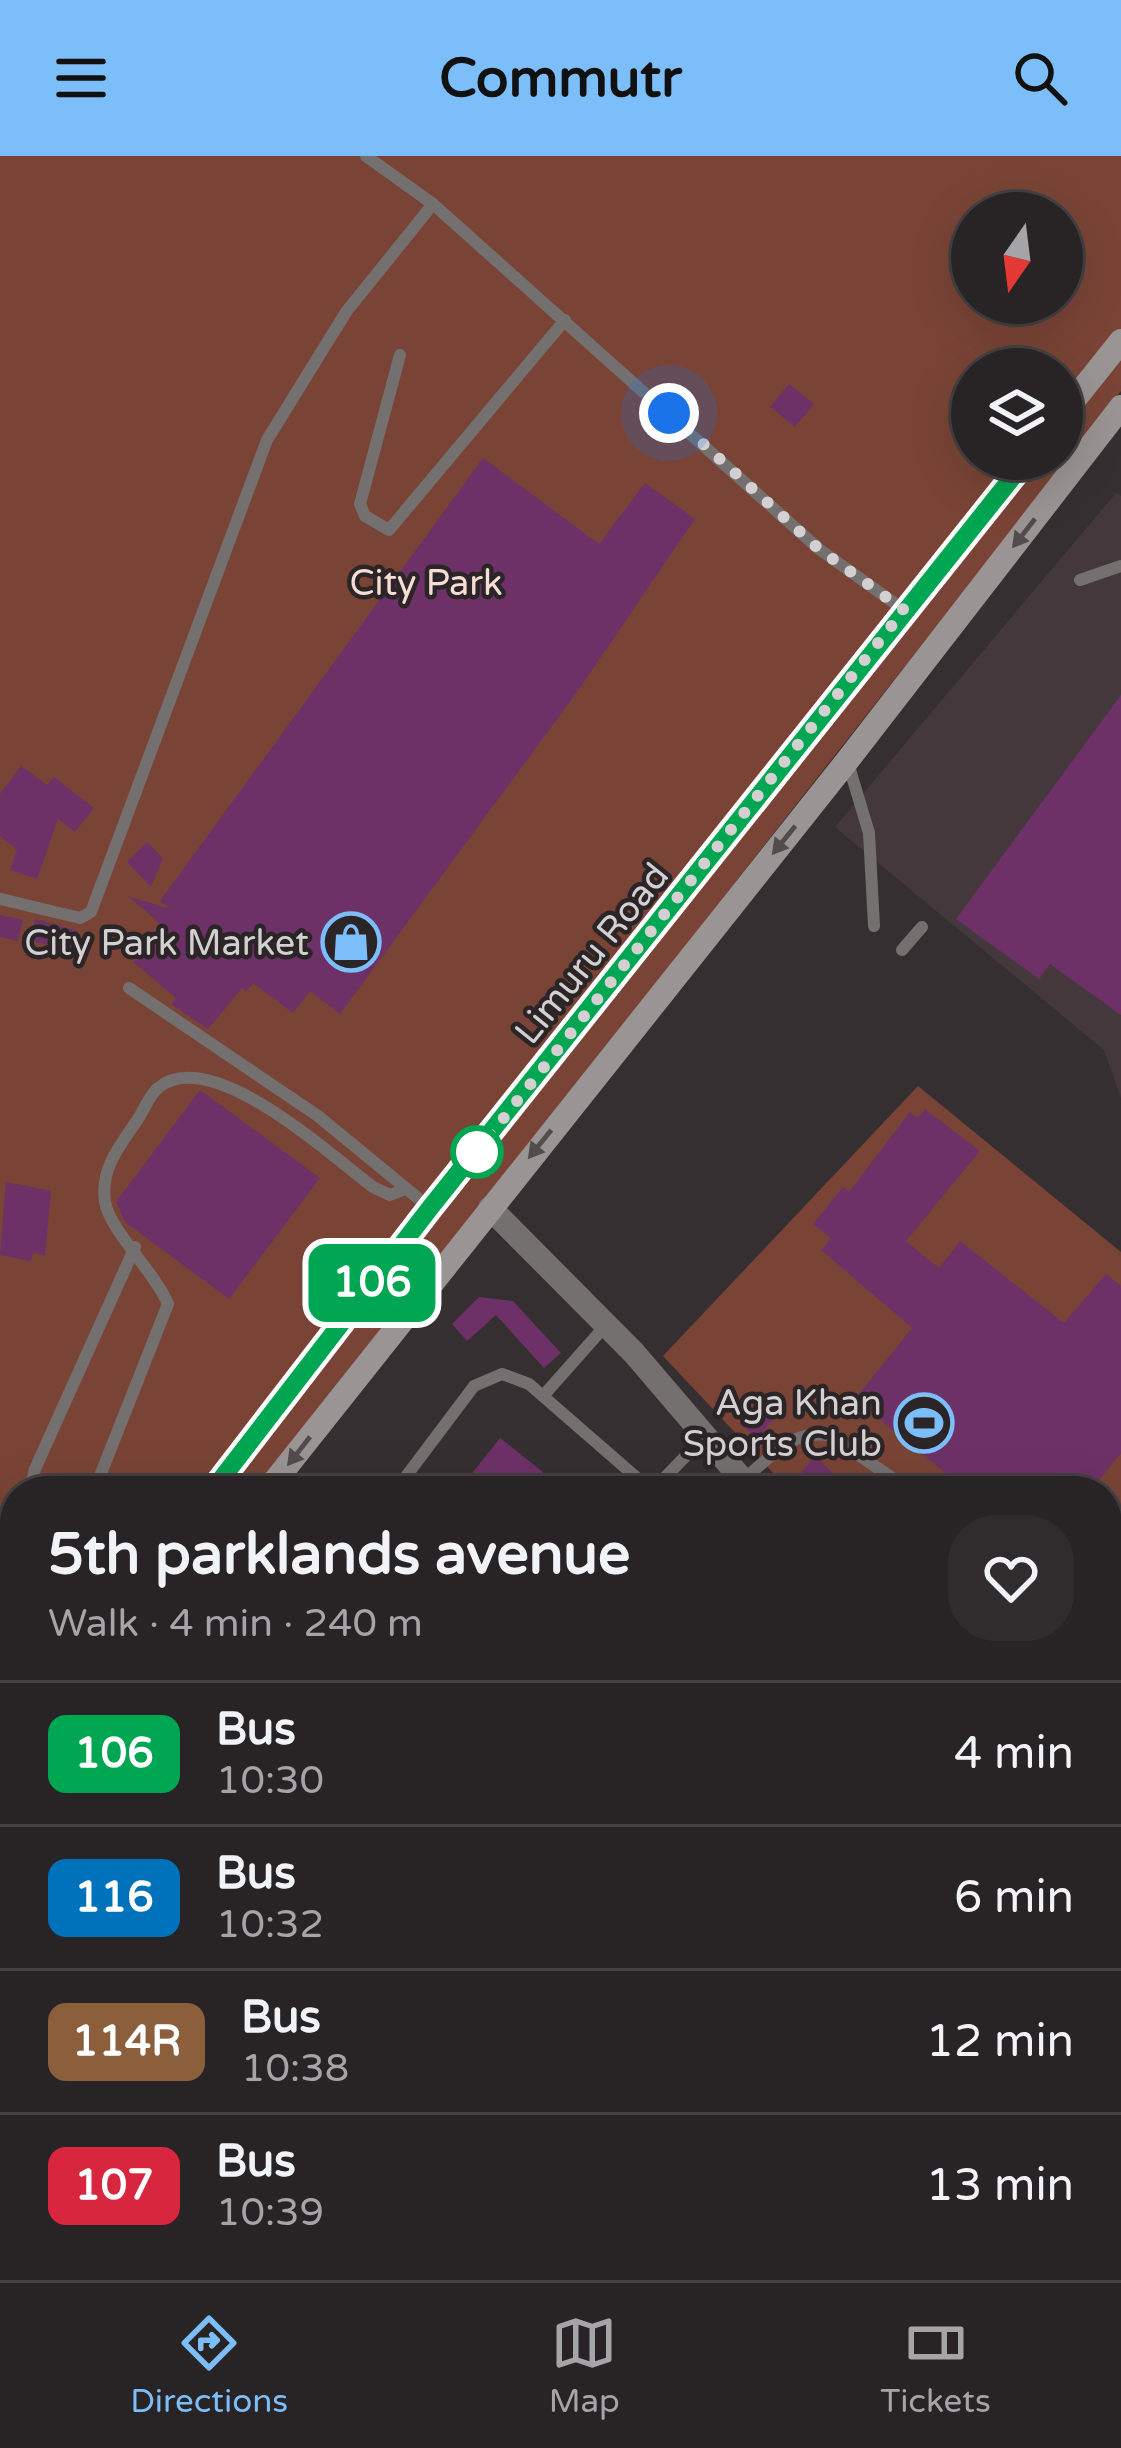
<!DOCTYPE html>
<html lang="en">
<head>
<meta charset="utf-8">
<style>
  body { margin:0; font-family:"Varela Round",sans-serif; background:#302b2d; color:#f1f3f6; height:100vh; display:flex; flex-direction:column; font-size:45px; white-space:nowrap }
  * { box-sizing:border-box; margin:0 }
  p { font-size:39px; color:#a5a4a7 }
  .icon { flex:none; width:66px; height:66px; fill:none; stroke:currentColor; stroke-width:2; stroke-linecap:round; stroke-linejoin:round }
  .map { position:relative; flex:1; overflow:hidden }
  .panel { position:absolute; left:0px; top:1320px; width:1122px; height:804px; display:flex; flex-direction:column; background:#282325; border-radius:48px 48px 0 0; box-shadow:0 12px 48px #0002,0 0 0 3px #444042 }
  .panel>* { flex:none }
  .badge { padding:0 24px; border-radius:18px; font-size:42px; line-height:78px }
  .needle { width:78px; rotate:194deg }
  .controls { position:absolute; left:951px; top:36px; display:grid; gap:24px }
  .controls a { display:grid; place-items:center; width:132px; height:132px; border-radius:50%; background:#282325; box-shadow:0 12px 48px #0002,0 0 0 3px #444042; font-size:60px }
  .you { position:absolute; width:60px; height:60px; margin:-30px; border:9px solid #fff; border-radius:50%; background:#1a73e8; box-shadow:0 0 0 18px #1a73e833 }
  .map>.badge { position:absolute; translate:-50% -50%; box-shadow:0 0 0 6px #fff }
  .round { display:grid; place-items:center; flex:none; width:126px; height:126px; border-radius:48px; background:#302b2d }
  .head { display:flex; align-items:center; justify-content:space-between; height:204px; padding:0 48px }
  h1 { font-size:57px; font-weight:800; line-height:90px }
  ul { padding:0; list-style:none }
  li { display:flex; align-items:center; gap:36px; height:144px; padding:0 48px; border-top:3px solid #444042 }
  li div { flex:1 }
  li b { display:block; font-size:45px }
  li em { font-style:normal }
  li .badge { min-width:132px; font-weight:700; text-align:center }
  header { display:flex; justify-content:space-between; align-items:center; height:156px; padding:0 48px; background:#7cbef9; color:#111; font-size:54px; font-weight:800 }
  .tab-bar { display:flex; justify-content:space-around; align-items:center; height:168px; border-top:3px solid #444042; background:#282325; font-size:33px; color:#a5a4a7 }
  .tab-bar a { display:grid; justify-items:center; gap:6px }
  .tab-bar .current { color:#7cbef9 }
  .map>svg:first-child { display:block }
  .built { fill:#45383d }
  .green { fill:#794436; fill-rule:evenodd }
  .building { fill:#6d3167 }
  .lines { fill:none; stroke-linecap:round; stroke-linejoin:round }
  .lane { stroke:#747070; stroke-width:12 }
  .street { stroke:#747070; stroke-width:24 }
  .secondary { stroke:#9a9494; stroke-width:24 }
  .oneway { fill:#524c4d }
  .line-casing { stroke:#fff; stroke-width:27 }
  .line { stroke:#00a651; stroke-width:18 }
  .walk { stroke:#d4d0d1; stroke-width:12; stroke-dasharray:0 21.6 }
  .stop-dot { fill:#fff; stroke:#00a651; stroke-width:6 }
  .labels { text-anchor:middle; stroke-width:9; stroke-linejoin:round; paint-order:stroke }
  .park-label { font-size:36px; fill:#f6ded7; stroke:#2b2527 }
  .poi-label { font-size:36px; fill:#d4d0d1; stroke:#2b2527; text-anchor:end }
  .street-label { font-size:36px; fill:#d4d0d1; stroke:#2b2527 }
</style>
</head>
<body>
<header><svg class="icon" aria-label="menu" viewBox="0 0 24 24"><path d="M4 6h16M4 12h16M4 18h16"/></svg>Commutr<svg class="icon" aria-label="search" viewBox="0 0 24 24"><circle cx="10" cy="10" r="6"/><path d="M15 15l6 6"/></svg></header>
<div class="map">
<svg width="1121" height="2124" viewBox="0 0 1121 2124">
  <rect width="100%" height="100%" fill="#362f31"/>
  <!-- built -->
  <polygon class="built" points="1116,337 1121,340 1121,942 1104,894 835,671"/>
  <!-- green -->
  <g class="green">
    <path d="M0 0H1121V235L257 1335H15V1394L0 1384ZM972 57H1062V147H972ZM972 213H1062V303H972Z"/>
    <polygon points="918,930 1121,1096 1121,1693 1107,1677 1107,1335 790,1335 663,1200"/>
  </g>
  <!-- building -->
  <g class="building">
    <polygon points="789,228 814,248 795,271 770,251"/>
    <polygon points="483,302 599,388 645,327 695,363 577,536 340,858 310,835 293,857 253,827 246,836 242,832 208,873 171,848 176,842 133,806 165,772 128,740 170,753 160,745"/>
    <polygon points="1121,539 1121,859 1050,808 1039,823 956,763"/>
    <polygon points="21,610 47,629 54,621 94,652 75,676 58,663 37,723 10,714 17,694 0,680 0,638"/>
    <polygon points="147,686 163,702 151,731 127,706"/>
    <polygon points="0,759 23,764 18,785 0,781"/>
    <polygon points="35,763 78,775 72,796 30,784"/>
    <polygon points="200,934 320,1022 229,1143 125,1066 116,1046"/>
    <polygon points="925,953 980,995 906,1085 939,1112 960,1085 1064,1167 1106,1118 1121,1130 1121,1297 1090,1335 935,1335 948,1319 855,1243 912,1172 821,1094 831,1082 813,1068 843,1031 849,1036 910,956 918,962"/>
    <polygon points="6,1026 51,1035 45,1099 33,1097 31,1105 0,1099"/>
    <polygon points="479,1141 513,1145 561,1197 544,1212 496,1159 467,1185 452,1168"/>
    <polygon points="757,1247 774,1262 758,1282 740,1268"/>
    <polygon points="500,1282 543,1316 528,1335 458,1335"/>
    <polygon points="815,1300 851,1335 786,1335"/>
  </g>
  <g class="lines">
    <!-- lane -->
    <g class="lane">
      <polyline points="366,0 433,48 819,393 904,454"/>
      <polyline points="400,199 360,348 365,360 389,374 565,164"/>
      <polyline points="1080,424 1121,410"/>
      <polyline points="848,607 869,677 874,770"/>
      <polyline points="1,743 80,762 91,756 267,284 346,156 433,48"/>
      <polyline points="902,794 922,771"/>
      <polyline points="129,832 318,960 430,1052"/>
      <polyline points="543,1240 606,1169"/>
      <path d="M743 1324C769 1303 793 1271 830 1280L912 1335"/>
      <polyline points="45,1335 32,1327 35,1313 135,1091"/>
      <path d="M94 1335 168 1148C155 1116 110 1075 105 1046 100 1012 120 990 138 963 144 954 150 938 158 932 211 888 330 999 373 1031L390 1039 406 1033"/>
      <polyline points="395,1335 474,1230 502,1218 529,1228 652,1335"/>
      <polyline points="652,1335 704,1281"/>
      <polyline points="0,1449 15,1435"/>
      <polyline points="0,1466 8,1480 0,1493"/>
      <polyline points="1107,1692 1121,1707"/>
      <polyline points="0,1806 15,1821"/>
      <polyline points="1110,2009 1121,2000"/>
      <polyline points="314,2109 326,2124"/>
      <polyline points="848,2124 861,2109"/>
      <polyline points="869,2124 882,2109"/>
      <polyline points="989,2124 1006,2109"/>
    </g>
    <!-- street -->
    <g class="street">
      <polyline points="490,1052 634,1197 752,1335"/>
      <polyline points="0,1411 15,1420"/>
      <polyline points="1107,1746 1121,1763"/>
      <polyline points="15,2002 2,2070 15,2086"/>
      <polyline points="41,2109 55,2124"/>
      <polyline points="798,2109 811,2124"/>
    </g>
    <!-- secondary -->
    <g class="secondary">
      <polyline points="1062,259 1121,185"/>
      <polyline points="212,1335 430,1052 1027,303"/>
      <polyline points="267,1335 847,605 1121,251"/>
      <polyline points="0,1593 15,1575"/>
      <polyline points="0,1672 15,1654"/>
    </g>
  </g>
  <!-- one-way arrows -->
  <defs><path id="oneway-solid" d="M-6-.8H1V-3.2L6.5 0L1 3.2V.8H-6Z" transform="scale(3)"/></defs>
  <g class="oneway">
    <use href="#oneway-solid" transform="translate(1024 377) rotate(128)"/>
    <use href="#oneway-solid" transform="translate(784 684) rotate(129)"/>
    <use href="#oneway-solid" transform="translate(540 988) rotate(129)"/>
    <use href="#oneway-solid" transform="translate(299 1295) rotate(128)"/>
  </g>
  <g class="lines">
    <!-- line casing -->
    <g class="line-casing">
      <polyline id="line" points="212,1335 430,1052 1027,303"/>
    </g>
    <!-- line -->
    <use href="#line" class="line"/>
    <!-- walk -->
    <polyline class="walk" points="477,996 904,454 819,393 669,257"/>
  </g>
  <!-- icons -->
  <defs>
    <g id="shop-ring" transform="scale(3)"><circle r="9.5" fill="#2b2527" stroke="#7cbef9" stroke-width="1.5"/><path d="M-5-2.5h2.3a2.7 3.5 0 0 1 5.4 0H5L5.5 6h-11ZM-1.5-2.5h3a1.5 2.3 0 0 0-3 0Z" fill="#7cbef9"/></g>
    <g id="stadium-ring" transform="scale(3)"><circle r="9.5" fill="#2b2527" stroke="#7cbef9" stroke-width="1.5"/><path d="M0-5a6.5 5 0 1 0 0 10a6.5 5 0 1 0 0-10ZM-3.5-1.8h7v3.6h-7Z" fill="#7cbef9"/></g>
  </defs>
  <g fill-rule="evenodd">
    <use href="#shop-ring" x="351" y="786"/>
    <use href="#stadium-ring" x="924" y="1267"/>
  </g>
  <!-- markers -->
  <circle class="stop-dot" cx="477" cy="996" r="24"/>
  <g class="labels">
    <!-- park labels -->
    <g class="park-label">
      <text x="426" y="439">City Park</text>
    </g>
    <!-- poi labels -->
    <g class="poi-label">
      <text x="309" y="799">City Park Market</text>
      <text x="882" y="1259">Aga Khan<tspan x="882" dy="41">Sports Club</tspan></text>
    </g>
    <!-- street labels -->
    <g class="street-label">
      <text transform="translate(591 797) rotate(-51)" y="13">Limuru Road</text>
    </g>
  </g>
</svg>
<div class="controls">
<a><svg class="needle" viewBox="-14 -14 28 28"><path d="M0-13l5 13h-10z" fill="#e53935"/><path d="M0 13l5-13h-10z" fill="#a5a4a7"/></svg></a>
<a><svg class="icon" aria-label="layers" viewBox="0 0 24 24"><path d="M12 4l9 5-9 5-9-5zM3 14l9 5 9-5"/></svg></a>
</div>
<div class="you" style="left:669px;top:257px"></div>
<b class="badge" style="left:372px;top:1127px;background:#00a651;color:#fff">106</b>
<section class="panel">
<div class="head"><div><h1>5th parklands avenue</h1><p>Walk · 4 min · 240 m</p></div><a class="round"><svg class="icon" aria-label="heart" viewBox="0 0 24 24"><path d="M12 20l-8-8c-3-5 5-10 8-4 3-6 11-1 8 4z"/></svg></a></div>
<ul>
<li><span class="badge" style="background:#00a651;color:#fff">106</span><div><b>Bus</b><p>10:30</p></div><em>4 min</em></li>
<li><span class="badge" style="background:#0072bc;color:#fff">116</span><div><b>Bus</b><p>10:32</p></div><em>6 min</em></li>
<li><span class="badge" style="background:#8b5e3c;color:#fff">114R</span><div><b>Bus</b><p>10:38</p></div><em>12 min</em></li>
<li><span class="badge" style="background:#d7263d;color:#fff">107</span><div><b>Bus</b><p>10:39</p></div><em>13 min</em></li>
</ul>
</section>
</div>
<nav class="tab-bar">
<a class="current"><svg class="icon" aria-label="directions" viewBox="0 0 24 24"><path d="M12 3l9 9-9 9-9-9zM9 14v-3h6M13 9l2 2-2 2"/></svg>Directions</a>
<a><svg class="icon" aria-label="map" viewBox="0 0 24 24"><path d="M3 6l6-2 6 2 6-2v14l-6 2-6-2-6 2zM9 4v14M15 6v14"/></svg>Map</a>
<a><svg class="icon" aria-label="tickets" viewBox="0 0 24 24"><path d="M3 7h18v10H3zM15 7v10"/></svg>Tickets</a>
</nav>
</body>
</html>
